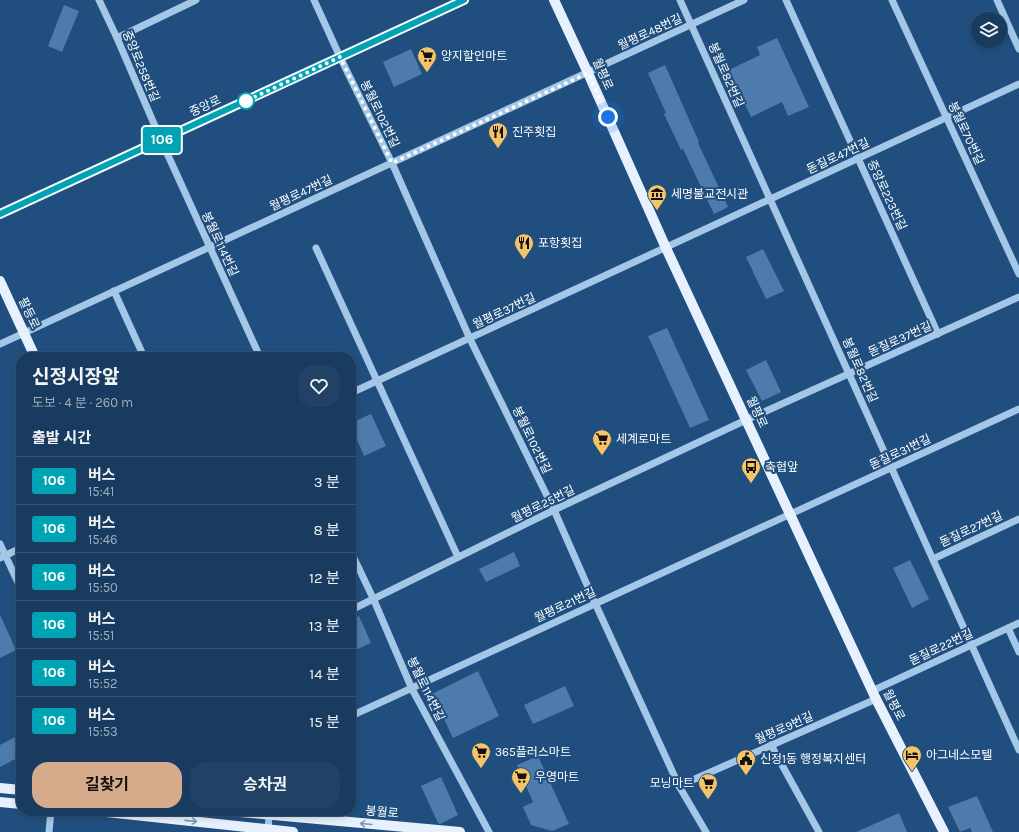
<!DOCTYPE html>
<html lang="ko">
<head>
<meta charset="utf-8">
<style>
  body { margin:0; font-family:Karla,"Noto Sans KR",sans-serif; background:#214265; color:#f1f3f6; height:100vh; display:flex; flex-direction:column; font-size:15px; white-space:nowrap }
  * { box-sizing:border-box; margin:0 }
  p { font-size:13px; color:#9fadbd }
  .icon { flex:none; width:22px; height:22px; fill:none; stroke:currentColor; stroke-width:2; stroke-linecap:round; stroke-linejoin:round }
  .map { position:relative; flex:1; overflow:hidden }
  .drawer { position:absolute; left:16px; top:352px; width:340px; height:464px; display:flex; flex-direction:column; background:#183b5f; border-radius:16px; box-shadow:0 2px 6px #0003,0 0 0 1px #365574 }
  .drawer>* { flex:none }
  .badge { padding:0 8px; border-radius:3px; font-size:14px; line-height:26px }
  .fabs { position:absolute; left:971px; top:12px; display:grid; gap:8px }
  .fabs a { display:grid; place-items:center; width:36px; height:36px; border-radius:50%; background:#183b5f; box-shadow:0 2px 6px #0003,0 0 0 1px #365574; font-size:20px }
  .you { position:absolute; width:20px; height:20px; margin:-10px; border:3px solid #fff; border-radius:50%; background:#1a73e8; box-shadow:0 0 0 6px #1a73e833 }
  .map>.badge { position:absolute; translate:-50% -50%; box-shadow:0 0 0 2px #fff }
  h2 { padding:0 16px; font-size:15px; line-height:36px }
  .round { display:grid; place-items:center; flex:none; width:42px; height:42px; border-radius:16px; background:#214265 }
  .head { display:flex; align-items:center; justify-content:space-between; height:68px; padding:0 16px }
  h1 { font-size:19px; font-weight:700; line-height:30px }
  .action { display:flex; gap:8px; margin-top:auto; padding:8px 16px }
  .action a { flex:1; height:46px; border-radius:16px; background:#d6ab8b; color:#111; font-size:16px; font-weight:700; line-height:46px; text-align:center }
  .action a+a { background:#214265; color:#f1f3f6 }
  ul { padding:0; list-style:none }
  li { display:flex; align-items:center; gap:12px; height:48px; padding:0 16px; border-top:1px solid #365574 }
  li div { flex:1 }
  li b { display:block; font-size:15px }
  li em { font-style:normal }
  li .badge { min-width:44px; font-weight:700; text-align:center }
  .map>svg:first-child { display:block }
  .building { fill:#4d7bab }
  .lines { fill:none; stroke-linecap:round; stroke-linejoin:round }
  .minor { stroke:#a5c7e7; stroke-width:7 }
  .major { stroke:#e7f1fd; stroke-width:10 }
  .oneway { stroke:#7a98b8 }
  .line-casing { stroke:#fff; stroke-width:9 }
  .line { stroke:#00a3b4; stroke-width:6 }
  .walk { stroke:#fff; stroke-width:4; stroke-dasharray:0 7.2 }
  .stop-dot { fill:#fff; stroke:#00a3b4; stroke-width:2 }
  .labels { text-anchor:middle; stroke-width:4; stroke-linejoin:round; paint-order:stroke }
  .street-label { font-size:12px; fill:#fff; stroke:#204f7f }
  .poi-label { font-size:12px; fill:#fff; stroke:#204f7f; text-anchor:start }
</style>
</head>
<body>
<div class="map">
<svg width="1019" height="832" viewBox="0 0 1019 832">
  <rect width="100%" height="100%" fill="#204f7f"/>
  <!-- building -->
  <g class="building">
    <polygon points="64,5 79,11 62,52 48,46"/>
    <polygon points="777,38 809,107 788,116 782,102 751,117 729,70 760,55 757,47"/>
    <polygon points="411,49 422,74 394,87 383,62"/>
    <polygon points="665,65 699,142 698,143 728,207 714,214 683,149 681,150 664,114 666,113 648,73"/>
    <polygon points="763,249 784,291 766,299 746,257"/>
    <polygon points="667,328 709,420 690,428 648,336"/>
    <polygon points="766,360 781,392 762,401 746,370"/>
    <polygon points="371,414 386,446 364,456 351,426 351,423"/>
    <polygon points="514,552 520,566 486,582 479,569"/>
    <polygon points="910,560 929,599 912,608 893,568"/>
    <polygon points="0,615 16,650 0,658"/>
    <polygon points="359,616 371,643 351,652 351,620"/>
    <polygon points="478,671 499,716 453,738 432,694"/>
    <polygon points="565,686 574,706 533,724 524,705"/>
    <polygon points="21,734 21,756 0,767 0,745"/>
    <polygon points="538,756 569,824 552,831 531,825 523,807 533,802 517,765"/>
    <polygon points="441,777 458,815 440,824 438,823 421,786"/>
    <polygon points="977,796 993,832 972,832 970,828 960,832 948,807"/>
    <polygon points="899,813 907,832 856,832"/>
  </g>
  <g class="lines">
    <!-- minor -->
    <g class="minor">
      <polyline points="99,0 117,38 161,140 260,357"/>
      <polyline points="314,0 340,57 392,163 470,339 554,510 595,603 679,786 706,832"/>
      <polyline points="680,0 1019,750"/>
      <polyline points="786,0 938,334"/>
      <polyline points="892,0 1019,274"/>
      <polyline points="997,0 1019,49"/>
      <polyline points="117,38 196,0"/>
      <polyline points="316,248 458,557"/>
      <polyline points="114,291 144,357"/>
      <polyline points="0,344 744,0"/>
      <polyline points="351,393 1019,84"/>
      <polyline points="0,544 21,589"/>
      <polyline points="351,552 373,598 412,689 489,832"/>
      <polyline points="0,558 21,548"/>
      <polyline points="933,559 1019,519"/>
      <polyline points="351,610 554,510 746,420 1019,297"/>
      <polyline points="1008,628 1019,652"/>
      <polyline points="872,691 1019,623"/>
      <polyline points="351,716 1019,409"/>
      <polyline points="771,745 819,832"/>
      <polyline points="679,786 876,699"/>
      <polyline points="49,832 51,811"/>
      <polyline points="268,832 269,815"/>
    </g>
    <!-- major -->
    <g class="major">
      <polyline points="554,0 588,73 666,248 876,699 944,832"/>
      <polyline points="0,214 464,0"/>
      <polyline points="0,281 35,357"/>
      <polyline points="0,788 21,790"/>
      <polyline points="0,802 21,804"/>
      <polyline points="97,811 293,832"/>
      <polyline points="229,811 460,832"/>
    </g>
  </g>
  <!-- one-way arrows -->
  <defs><path id="oneway-shaft" d="M-6 0H5M1.5-3L5.5 0L1.5 3" fill="none" stroke-width="1.6" stroke-linecap="round" stroke-linejoin="round"/></defs>
  <g class="oneway">
    <use href="#oneway-shaft" transform="translate(191 821) rotate(6)"/>
    <use href="#oneway-shaft" transform="translate(366 824) rotate(-175)"/>
  </g>
  <g class="lines">
    <!-- line casing -->
    <g class="line-casing">
      <polyline id="line" points="0,214 464,0"/>
    </g>
    <!-- line -->
    <use href="#line" class="line"/>
    <!-- walk -->
    <polyline class="walk" points="246,101 244,102 340,57 392,163 588,73 608,117"/>
  </g>
  <!-- icons -->
  <defs>
    <g id="supermarket-pin" transform="scale(1)"><path d="M0 17L-7.5 6A9.5 9.5 0 1 1 7.5 6Z" fill="#f4c466" stroke="#204f7f"/><path d="M-6-5.5h2.5l.6 2H6L4.5 2H-2.5L-4.4-4H-6ZM-1.5 3.2a1.3 1.3 0 1 0 .1 0ZM3 3.2a1.3 1.3 0 1 0 .1 0Z" fill="#111"/></g>
    <g id="restaurant-pin" transform="scale(1)"><path d="M0 17L-7.5 6A9.5 9.5 0 1 1 7.5 6Z" fill="#f4c466" stroke="#204f7f"/><path d="M-5-6h1v4h1v-4h1v4h1v-4h1v5L-1.5 .5V6h-2V.5L-5-1ZM5-6V6H3V1.5H1.5Q1.5-4 5-6Z" fill="#111"/></g>
    <g id="museum-pin" transform="scale(1)"><path d="M0 17L-7.5 6A9.5 9.5 0 1 1 7.5 6Z" fill="#f4c466" stroke="#204f7f"/><path d="M0-6L6-3V-2H-6V-3ZM-5-1h2V3h-2ZM-1-1h2V3h-2ZM3-1h2V3H3ZM-6 4H6V6H-6Z" fill="#111"/></g>
    <g id="bus-pin" transform="scale(1)"><path d="M0 17L-7.5 6A9.5 9.5 0 1 1 7.5 6Z" fill="#f4c466" stroke="#204f7f"/><path d="M-5-6H5V4H4V6H2V4H-2V6H-4V4H-5ZM-3.5-4V0h7V-4ZM-3.5 1.2v1.5H-2V1.2ZM2 1.2v1.5H3.5V1.2Z" fill="#111"/></g>
    <g id="hotel-pin" transform="scale(1)"><path d="M0 17L-7.5 6A9.5 9.5 0 1 1 7.5 6Z" fill="#f4c466" stroke="#204f7f"/><path d="M-6-4.5h1.5V1H6V5H4.5V3h-9V5H-6ZM-4 0a1.8 1.8 0 1 1 3.6 0ZM.5 0V-2.5h3Q6-2.5 6 0Z" fill="#111"/></g>
    <g id="civic-pin" transform="scale(1)"><path d="M0 17L-7.5 6A9.5 9.5 0 1 1 7.5 6Z" fill="#f4c466" stroke="#204f7f"/><path d="M-.6-6.5H3V-4.5H.6V-3L4-1V1h2V6H-6V1h2V-1L-.6-3ZM-1.2 2.5V6h2.4V2.5Z" fill="#111"/></g>
  </defs>
  <g fill-rule="evenodd">
    <use href="#supermarket-pin" x="427" y="56"/>
    <use href="#restaurant-pin" x="498" y="132"/>
    <use href="#museum-pin" x="657" y="194"/>
    <use href="#restaurant-pin" x="524" y="243"/>
    <use href="#supermarket-pin" x="602" y="439"/>
    <use href="#bus-pin" x="751" y="467"/>
    <use href="#supermarket-pin" x="481" y="752"/>
    <use href="#hotel-pin" x="912" y="755"/>
    <use href="#civic-pin" x="746" y="759"/>
    <use href="#supermarket-pin" x="521" y="777"/>
    <use href="#supermarket-pin" x="708" y="783"/>
  </g>
  <!-- markers -->
  <circle class="stop-dot" cx="246" cy="101" r="8"/>
  <g class="labels">
    <!-- street labels -->
    <g class="street-label">
      <text transform="translate(650 32) rotate(-25)" y="4">월평로48번길</text>
      <text transform="translate(141 66) rotate(67)" y="4">중앙로258번길</text>
      <text transform="translate(603 74) rotate(66)" y="4">월평로</text>
      <text transform="translate(726 75) rotate(66)" y="4">봉월로82번길</text>
      <text transform="translate(205 106) rotate(-25)" y="4">중앙로</text>
      <text transform="translate(380 114) rotate(64)" y="4">봉월로102번길</text>
      <text transform="translate(966 133) rotate(65)" y="4">봉월로70번길</text>
      <text transform="translate(838 156) rotate(-25)" y="4">돋질로47번길</text>
      <text transform="translate(301 193) rotate(-25)" y="4">월평로47번길</text>
      <text transform="translate(887 195) rotate(65)" y="4">중앙로223번길</text>
      <text transform="translate(220 244) rotate(65)" y="4">봉월로114번길</text>
      <text transform="translate(504 311) rotate(-25)" y="4">월평로37번길</text>
      <text transform="translate(29 313) rotate(65)" y="4">팔등로</text>
      <text transform="translate(900 339) rotate(-24)" y="4">돋질로37번길</text>
      <text transform="translate(860 370) rotate(66)" y="4">봉월로82번길</text>
      <text transform="translate(757 412) rotate(65)" y="4">월평로</text>
      <text transform="translate(532 440) rotate(64)" y="4">봉월로102번길</text>
      <text transform="translate(900 452) rotate(-25)" y="4">돋질로31번길</text>
      <text transform="translate(543 504) rotate(-26)" y="4">월평로25번길</text>
      <text transform="translate(971 529) rotate(-25)" y="4">돋질로27번길</text>
      <text transform="translate(565 605) rotate(-25)" y="4">월평로21번길</text>
      <text transform="translate(941 647) rotate(-25)" y="4">돋질로22번길</text>
      <text transform="translate(426 689) rotate(64)" y="4">봉월로114번길</text>
      <text transform="translate(894 705) rotate(63)" y="4">월평로</text>
      <text transform="translate(784 728) rotate(-24)" y="4">월평로9번길</text>
      <text transform="translate(382 812) rotate(5)" y="4">봉월로</text>
    </g>
    <!-- poi labels -->
    <g class="poi-label">
      <text x="441" y="60">양지할인마트</text>
      <text x="512" y="136">진주횟집</text>
      <text x="671" y="198">세명불교전시관</text>
      <text x="538" y="247">포항횟집</text>
      <text x="616" y="443">세계로마트</text>
      <text x="765" y="471">축협앞</text>
      <text x="495" y="756">365플러스마트</text>
      <text x="926" y="759">아그네스모텔</text>
      <text x="760" y="763">신정1동 행정복지센터</text>
      <text x="535" y="781">우영마트</text>
      <text x="694" y="787" text-anchor="end">모닝마트</text>
    </g>
  </g>
</svg>
<div class="fabs">
<a><svg class="icon" aria-label="layers" viewBox="0 0 24 24"><path d="M12 4l9 5-9 5-9-5zM3 14l9 5 9-5"/></svg></a>
</div>
<div class="you" style="left:608px;top:117px"></div>
<b class="badge" style="left:162px;top:140px;background:#00a3b4;color:#fff">106</b>
<section class="drawer">
<div class="head"><div><h1>신정시장앞</h1><p>도보 · 4 분 · 260 m</p></div><a class="round"><svg class="icon" aria-label="heart" viewBox="0 0 24 24"><path d="M12 20l-8-8c-3-5 5-10 8-4 3-6 11-1 8 4z"/></svg></a></div>
<h2>출발 시간</h2>
<ul>
<li><span class="badge" style="background:#00a3b4;color:#fff">106</span><div><b>버스</b><p>15:41</p></div><em>3 분</em></li>
<li><span class="badge" style="background:#00a3b4;color:#fff">106</span><div><b>버스</b><p>15:46</p></div><em>8 분</em></li>
<li><span class="badge" style="background:#00a3b4;color:#fff">106</span><div><b>버스</b><p>15:50</p></div><em>12 분</em></li>
<li><span class="badge" style="background:#00a3b4;color:#fff">106</span><div><b>버스</b><p>15:51</p></div><em>13 분</em></li>
<li><span class="badge" style="background:#00a3b4;color:#fff">106</span><div><b>버스</b><p>15:52</p></div><em>14 분</em></li>
<li><span class="badge" style="background:#00a3b4;color:#fff">106</span><div><b>버스</b><p>15:53</p></div><em>15 분</em></li>
</ul>
<div class="action"><a>길찾기</a><a>승차권</a></div>
</section>
</div>
</body>
</html>
